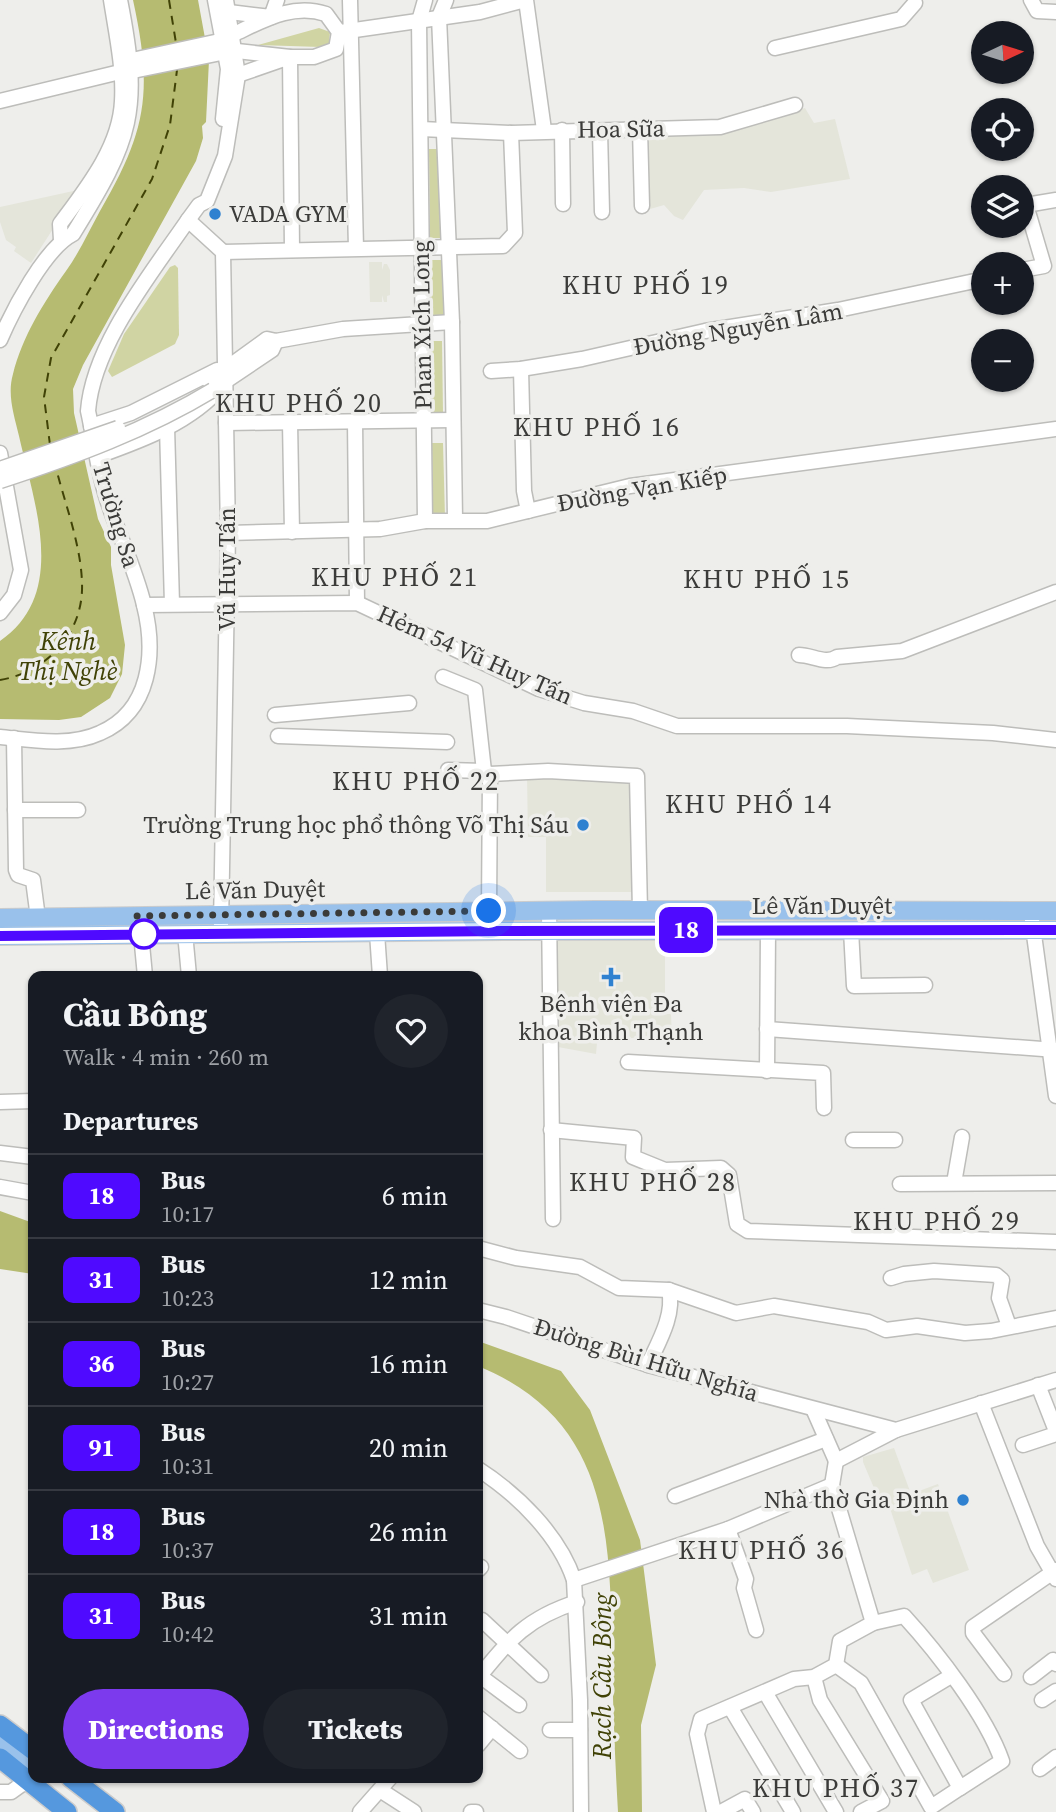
<!DOCTYPE html>
<html lang="en">
<head>
<meta charset="utf-8">
<style>
  body { margin:0; font-family:"Source Serif 4",serif; background:#20242c; color:#f1f3f6; height:100vh; display:flex; flex-direction:column; font-size:26px; white-space:nowrap }
  * { box-sizing:border-box; margin:0 }
  p { font-size:23px; color:#9ea1a6 }
  .icon { flex:none; width:38px; height:38px; fill:none; stroke:currentColor; stroke-width:2; stroke-linecap:round; stroke-linejoin:round }
  .map { position:relative; flex:1; overflow:hidden }
  .details { position:absolute; left:28px; top:971px; width:455px; height:812px; display:flex; flex-direction:column; background:#171b24; border-radius:14px; box-shadow:0 2px 5px #0004 }
  .details>* { flex:none }
  .badge { padding:0 14px; border-radius:10px; font-size:24px; line-height:46px }
  .needle { width:46px; rotate:86deg }
  .buttons { position:absolute; left:971px; top:21px; display:grid; gap:14px }
  .buttons a { display:grid; place-items:center; width:63px; height:63px; border-radius:50%; background:#171b24; box-shadow:0 2px 5px #0004; font-size:35px }
  .you { position:absolute; width:35px; height:35px; margin:-18px; border:5px solid #fff; border-radius:50%; background:#1a73e8; box-shadow:0 0 0 10px #1a73e833 }
  .map>.badge { position:absolute; translate:-50% -50%; box-shadow:0 0 0 4px #fff }
  h2 { padding:0 35px; font-size:26px; line-height:63px }
  .round { display:grid; place-items:center; flex:none; width:74px; height:74px; border-radius:37px; background:#20242c }
  .overview { display:flex; align-items:center; justify-content:space-between; height:119px; padding:0 35px }
  h1 { font-size:33px; font-weight:800; line-height:52px }
  .action { display:flex; gap:14px; margin-top:auto; padding:14px 35px }
  .action a { flex:1; height:80px; border-radius:42px; background:#7c3aed; color:#fff; font-size:28px; font-weight:800; line-height:80px; text-align:center }
  .action a+a { background:#20242c; color:#f1f3f6 }
  ul { padding:0; list-style:none }
  li { display:flex; align-items:center; gap:21px; height:84px; padding:0 35px; border-top:2px solid #363941 }
  li div { flex:1 }
  li b { display:block; font-size:26px }
  li em { font-style:normal }
  li .badge { min-width:77px; font-weight:700; text-align:center }
  .map>svg:first-child { display:block }
  .built { fill:#e4e5da }
  .green { fill:#d0d4a3 }
  .water { fill:#b6bb71 }
  .lines { fill:none; stroke-linecap:round; stroke-linejoin:round }
  .ferry { stroke:#404206; stroke-width:2; stroke-dasharray:9 7; stroke-linecap:butt }
  .minor-casing { stroke:#bdbdba; stroke-width:17 }
  .major-casing { stroke:#ccc; stroke-width:20 }
  .highway-casing { stroke:#ccc; stroke-width:22 }
  .minor { stroke:#fff; stroke-width:14 }
  .major { stroke:#99c1eb; stroke-width:18 }
  .highway { stroke:#5598de; stroke-width:19 }
  .minor-bridge-casing { stroke:#bdbdba; stroke-width:17; stroke-linecap:butt }
  .minor-bridge { stroke:#fff; stroke-width:14 }
  .line-casing { stroke:#fff; stroke-width:16 }
  .line { stroke:#4f0aff; stroke-width:10 }
  .walk { stroke:#3b3b39; stroke-width:7; stroke-dasharray:0 12.6 }
  .poi-dot { fill:#2f81d0; stroke:#eeeeeb; stroke-width:2.5 }
  .stop-dot { fill:#fff; stroke:#4f0aff; stroke-width:3.5 }
  .labels { text-anchor:middle; stroke-width:7; stroke-linejoin:round; paint-order:stroke }
  .street-label { font-size:24px; fill:#3b3b39; stroke:#eeeeeb }
  .poi-label { font-size:24px; fill:#3b3b39; stroke:#eeeeeb; text-anchor:end }
  .neighbourhood-label { font-size:26px; letter-spacing:2px; fill:#3b3b39; stroke:#eeeeeb }
  .water-label { font-size:26px; font-style:italic; fill:#404206; stroke:#eeeeeb }
</style>
</head>
<body>
<div class="map">
<svg width="1056" height="1812" viewBox="0 0 1056 1812">
  <rect width="100%" height="100%" fill="#eeeeeb"/>
  <!-- built -->
  <g class="built">
    <polygon points="805,108 814,123 835,119 850,179 771,192 744,188 704,190 683,220 674,216 664,205 650,209 645,207 645,141 651,135 709,135 733,131"/>
    <polygon points="78,190 31,263 14,251 16,247 6,240 0,222 0,207"/>
    <polygon points="369,262 382,262 382,270 384,264 387,264 390,270 390,295 387,296 387,302 384,302 382,295 382,302 370,302"/>
    <polygon points="527,775 631,776 636,892 546,892 546,837 528,837"/>
    <polygon points="665,940 665,1014 671,1014 672,1038 626,1038 597,1043 596,1054 558,1047 556,941"/>
    <polygon points="894,1448 911,1494 938,1484 969,1570 933,1583 927,1569 912,1575 885,1493 877,1495 863,1462 863,1457"/>
  </g>
  <!-- green -->
  <g class="green">
    <polygon points="319,28 330,32 329,44 321,47 258,45"/>
    <polygon points="429,149 441,149 442,238 430,238"/>
    <polygon points="430,260 443,260 444,319 431,319"/>
    <polygon points="175,265 178,268 179,335 175,344 112,377 108,371 124,334 170,267"/>
    <polygon points="431,341 442,341 443,413 431,414"/>
    <polygon points="432,443 443,443 445,517 433,517"/>
  </g>
  <!-- water -->
  <g class="water">
    <path d="M133 0H198L209 60 206 122 202 126 203 138 196 161 83 365 73 389 74 413 98 519 111 547V565L125 645 122 674 110 698 81 717 59 720 0 719V641C69 594 34 503 19 436 14 415 7 395 13 374 22 337 44 302 66 271 79 253 89 231 100 211 147 130 153 92 133 0Z"/>
    <polygon points="0,1211 33,1223 33,1274 0,1269"/>
    <path d="M478 1341 561 1371 590 1410 640 1540 656 1665 641 1725 642 1812H618C615 1760 613 1709 612 1657 610 1535 610 1420 478 1366Z"/>
  </g>
  <g class="lines">
    <!-- ferry -->
    <g class="ferry">
      <polyline points="169,0 176,43"/>
      <polyline points="50,445 44,397 51,358 152,179 170,125 177,70"/>
      <path d="M0 680C47 672 84 633 82 583 81 545 65 504 56 468"/>
    </g>
    <!-- minor casing -->
    <g class="minor-casing">
      <g id="minor">
        <polyline points="215,0 228,69 223,119"/>
        <polyline points="350,0 356,248"/>
        <polyline points="446,0 439,17 452,322 455,519"/>
        <polyline points="526,0 544,130"/>
        <polyline points="1031,0 1037,11 1056,12"/>
        <polyline points="229,12 271,17 277,0"/>
        <polyline points="341,32 480,12 525,0"/>
        <path d="M234 34C264 20 293 3 326 14L339 32 336 49 314 57H290L237 51"/>
        <polyline points="775,48 901,19 915,3"/>
        <polyline points="132,60 224,40"/>
        <polyline points="133,71 226,52"/>
        <polyline points="238,75 290,57 292,250"/>
        <polyline points="0,101 120,72"/>
        <polyline points="421,129 511,133 720,127 795,105"/>
        <polyline points="640,129 642,206"/>
        <polyline points="562,130 563,204"/>
        <polyline points="600,131 602,212"/>
        <polyline points="188,220 223,252 228,533 221,925"/>
        <path d="M61 240 60 224C86 189 120 147 122 101 124 69 116 32 111 0"/>
        <polyline points="223,252 503,246 515,233 511,133"/>
        <polyline points="1022,270 1044,266 1026,205 1056,200"/>
        <path d="M0 340C13 310 45 248 73 234 132 139 142 111 120 0"/>
        <polyline points="521,369 524,491 528,511"/>
        <polyline points="491,371 521,369 582,359 705,331 838,310 984,279"/>
        <polyline points="209,381 267,339 276,341 343,329 452,322"/>
        <polyline points="220,385 272,350 276,341"/>
        <polyline points="355,421 357,603"/>
        <polyline points="290,422 292,532"/>
        <polyline points="226,423 453,420"/>
        <polyline points="91,426 131,413 217,370"/>
        <polyline points="167,427 172,604"/>
        <polyline points="0,453 21,570 14,595 0,613"/>
        <path d="M98 456C143 440 192 422 223 385"/>
        <polyline points="425,521 419,21 425,0"/>
        <polyline points="228,533 380,529 425,521 487,521 630,486 1056,429"/>
        <polyline points="144,605 357,603 539,689 584,703 633,711 677,726 847,726 993,733 1056,740"/>
        <path d="M799 655C812 655 826 665 837 657L902 651 1056 592"/>
        <polyline points="443,677 475,690 484,771 490,774 489,911"/>
        <polyline points="275,715 409,703"/>
        <polyline points="278,736 447,742"/>
        <path d="M0 737C31 740 70 747 100 733 151 711 156 653 144 605 136 571 120 538 109 505 98 476 95 442 88 411 93 345 151 274 188 220L199 205 207 201 225 156 238 75 226 0"/>
        <polyline points="14,738 16,870 18,875 33,880 38,918"/>
        <polyline points="448,770 484,771"/>
        <polyline points="490,774 548,771 637,776 640,911"/>
        <polyline points="15,810 78,810"/>
        <polyline points="549,911 553,1219"/>
        <polyline points="1032,920 1056,1096"/>
        <polyline points="851,930 854,986 925,985"/>
        <polyline points="185,933 189,976"/>
        <polyline points="377,933 380,976"/>
        <polyline points="141,934 145,976"/>
        <polyline points="767,1029 1056,1050"/>
        <polyline points="628,1062 823,1073 824,1108"/>
        <polyline points="767,1071 768,930"/>
        <polyline points="0,1102 33,1101"/>
        <polyline points="551,1130 634,1138 633,1157 665,1170 721,1168 729,1175 737,1224 748,1231 1056,1242"/>
        <polyline points="853,1140 895,1140"/>
        <polyline points="0,1153 33,1157"/>
        <polyline points="954,1183 962,1137"/>
        <polyline points="900,1184 1056,1183"/>
        <polyline points="0,1187 33,1193"/>
        <polyline points="478,1248 516,1258 580,1267 619,1288 669,1290 736,1313 774,1306 868,1322 886,1330 917,1326 965,1333 991,1331 1056,1318"/>
        <polyline points="891,1278 904,1274 934,1271 996,1275 1002,1280 999,1298 1009,1326"/>
        <polyline points="478,1310 506,1317 648,1365 896,1430 1056,1380"/>
        <path d="M648 1365C658 1343 675 1315 669 1290"/>
        <polyline points="1038,1385 1056,1431"/>
        <polyline points="981,1403 1037,1546 1056,1579"/>
        <polyline points="814,1411 836,1461"/>
        <polyline points="1023,1445 1056,1434"/>
        <polyline points="836,1461 896,1430"/>
        <path d="M478 1469C517 1494 559 1535 574 1580L580 1700 581 1812"/>
        <polyline points="675,1496 826,1439"/>
        <polyline points="728,1529 746,1579 744,1588 756,1630"/>
        <polyline points="478,1570 481,1567"/>
        <polyline points="574,1580 728,1529 832,1485"/>
        <polyline points="482,1620 541,1675"/>
        <path d="M873 1623 904 1616C937 1652 986 1715 1002 1761L960 1788 911 1700 951 1676"/>
        <polyline points="836,1665 861,1683 931,1807 960,1788"/>
        <polyline points="1004,1674 973,1633 973,1627 1056,1570"/>
        <polyline points="480,1676 519,1705"/>
        <polyline points="814,1677 820,1700 882,1801 861,1812"/>
        <polyline points="1031,1677 1053,1660 1056,1664"/>
        <path d="M478 1678C510 1639 527 1618 577 1602"/>
        <polyline points="765,1692 836,1812"/>
        <polyline points="1042,1700 1056,1691"/>
        <polyline points="730,1707 793,1812"/>
        <polyline points="478,1717 520,1751"/>
        <polyline points="550,1730 580,1730"/>
        <polyline points="478,1745 492,1728"/>
        <polyline points="1040,1769 1056,1757"/>
        <polyline points="380,1790 414,1812"/>
        <polyline points="0,1792 11,1792 29,1779"/>
        <polyline points="360,1812 390,1778"/>
        <polyline points="471,1812 476,1812"/>
        <polyline points="714,1812 697,1734 701,1719 794,1679 814,1677 836,1665 840,1641 873,1623 832,1485 836,1461"/>
        <polyline points="721,1812 745,1799 753,1812"/>
      </g>
    </g>
    <!-- major casing -->
    <g class="major-casing">
      <g id="major">
        <polyline points="0,918 595,910 1056,911"/>
        <polyline points="0,936 502,931 1056,930"/>
        <polyline points="0,1746 33,1762"/>
      </g>
    </g>
    <!-- highway casing -->
    <g class="highway-casing">
      <g id="highway">
        <polyline points="0,1725 33,1750"/>
        <polyline points="0,1758 67,1812"/>
        <polyline points="71,1778 115,1812"/>
      </g>
    </g>
    <!-- minor -->
    <use href="#minor" class="minor"/>
    <!-- major -->
    <use href="#major" class="major"/>
    <!-- highway -->
    <use href="#highway" class="highway"/>
    <!-- minor-bridge casing -->
    <g class="minor-bridge-casing">
      <g id="minor-bridge">
        <polyline points="0,469 118,428"/>
        <path d="M0 481C74 457 147 430 213 390"/>
      </g>
    </g>
    <!-- minor-bridge -->
    <use href="#minor-bridge" class="minor-bridge"/>
  </g>
  <g class="lines">
    <!-- line casing -->
    <g class="line-casing">
      <polyline id="line" points="0,936 502,931 1056,930"/>
    </g>
    <!-- line -->
    <use href="#line" class="line"/>
    <!-- walk -->
    <polyline class="walk" points="144,934 133,916 489,911"/>
  </g>
  <!-- markers -->
  <g class="poi-dot">
    <circle cx="215" cy="214" r="7"/>
    <circle cx="583" cy="825" r="7"/>
    <path d="M607.5 966.5h7v7h7v7h-7v7h-7v-7h-7v-7h7z"/>
    <circle cx="963" cy="1500" r="7"/>
  </g>
  <circle class="stop-dot" cx="144" cy="934" r="14"/>
  <g class="labels">
    <!-- street labels -->
    <g class="street-label">
      <text transform="translate(621 129) rotate(-1)" y="8">Hoa Sữa</text>
      <text transform="translate(422 325) rotate(-91)" y="8">Phan Xích Long</text>
      <text transform="translate(738 329) rotate(-10)" y="8">Đường Nguyễn Lâm</text>
      <text transform="translate(642 489) rotate(-10)" y="8">Đường Vạn Kiếp</text>
      <text transform="translate(116 515) rotate(73)" y="8">Trường Sa</text>
      <text transform="translate(227 569) rotate(-90)" y="8">Vũ Huy Tấn</text>
      <text transform="translate(475 655) rotate(24)" y="8">Hẻm 54 Vũ Huy Tấn</text>
      <text transform="translate(255 890) rotate(-1)" y="8">Lê Văn Duyệt</text>
      <text x="822" y="914">Lê Văn Duyệt</text>
      <text transform="translate(646 1360) rotate(17)" y="8">Đường Bùi Hữu Nghĩa</text>
    </g>
    <!-- poi labels -->
    <g class="poi-label">
      <text x="229" y="222" text-anchor="start">VADA GYM</text>
      <text x="569" y="833">Trường Trung học phổ thông Võ Thị Sáu</text>
      <text x="611" y="1012" text-anchor="middle">Bệnh viện Đa<tspan x="611" dy="28">khoa Bình Thạnh</tspan></text>
      <text x="949" y="1508">Nhà thờ Gia Định</text>
    </g>
    <!-- neighbourhood labels -->
    <g class="neighbourhood-label">
      <text x="646" y="294">KHU PHỐ 19</text>
      <text x="299" y="412">KHU PHỐ 20</text>
      <text x="597" y="436">KHU PHỐ 16</text>
      <text x="395" y="586">KHU PHỐ 21</text>
      <text x="767" y="588">KHU PHỐ 15</text>
      <text x="416" y="790">KHU PHỐ 22</text>
      <text x="749" y="813">KHU PHỐ 14</text>
      <text x="653" y="1191">KHU PHỐ 28</text>
      <text x="937" y="1230">KHU PHỐ 29</text>
      <text x="762" y="1559">KHU PHỐ 36</text>
      <text x="836" y="1797">KHU PHỐ 37</text>
    </g>
    <!-- water labels -->
    <g class="water-label">
      <text x="68" y="650">Kênh<tspan x="68" dy="30">Thị Nghè</tspan></text>
      <text transform="translate(602 1676) rotate(-90)" y="9">Rạch Cầu Bông</text>
    </g>
  </g>
</svg>
<div class="buttons">
<a><svg class="needle" viewBox="-14 -14 28 28"><path d="M0-13l5 13h-10z" fill="#e53935"/><path d="M0 13l5-13h-10z" fill="#9ea1a6"/></svg></a>
<a><svg class="icon" aria-label="locate" viewBox="0 0 24 24"><circle cx="12" cy="12" r="6"/><path d="M12 2v4M12 18v4M2 12h4M18 12h4"/></svg></a>
<a><svg class="icon" aria-label="layers" viewBox="0 0 24 24"><path d="M12 4l9 5-9 5-9-5zM3 14l9 5 9-5"/></svg></a>
<a>+</a>
<a>−</a>
</div>
<div class="you" style="left:489px;top:911px"></div>
<b class="badge" style="left:686px;top:930px;background:#4f0aff;color:#fff">18</b>
<section class="details">
<div class="overview"><div><h1>Cầu Bông</h1><p>Walk · 4 min · 260 m</p></div><a class="round"><svg class="icon" aria-label="heart" viewBox="0 0 24 24"><path d="M12 20l-8-8c-3-5 5-10 8-4 3-6 11-1 8 4z"/></svg></a></div>
<h2>Departures</h2>
<ul>
<li><span class="badge" style="background:#4f0aff;color:#fff">18</span><div><b>Bus</b><p>10:17</p></div><em>6 min</em></li>
<li><span class="badge" style="background:#4f0aff;color:#fff">31</span><div><b>Bus</b><p>10:23</p></div><em>12 min</em></li>
<li><span class="badge" style="background:#4f0aff;color:#fff">36</span><div><b>Bus</b><p>10:27</p></div><em>16 min</em></li>
<li><span class="badge" style="background:#4f0aff;color:#fff">91</span><div><b>Bus</b><p>10:31</p></div><em>20 min</em></li>
<li><span class="badge" style="background:#4f0aff;color:#fff">18</span><div><b>Bus</b><p>10:37</p></div><em>26 min</em></li>
<li><span class="badge" style="background:#4f0aff;color:#fff">31</span><div><b>Bus</b><p>10:42</p></div><em>31 min</em></li>
</ul>
<div class="action"><a>Directions</a><a>Tickets</a></div>
</section>
</div>
</body>
</html>
